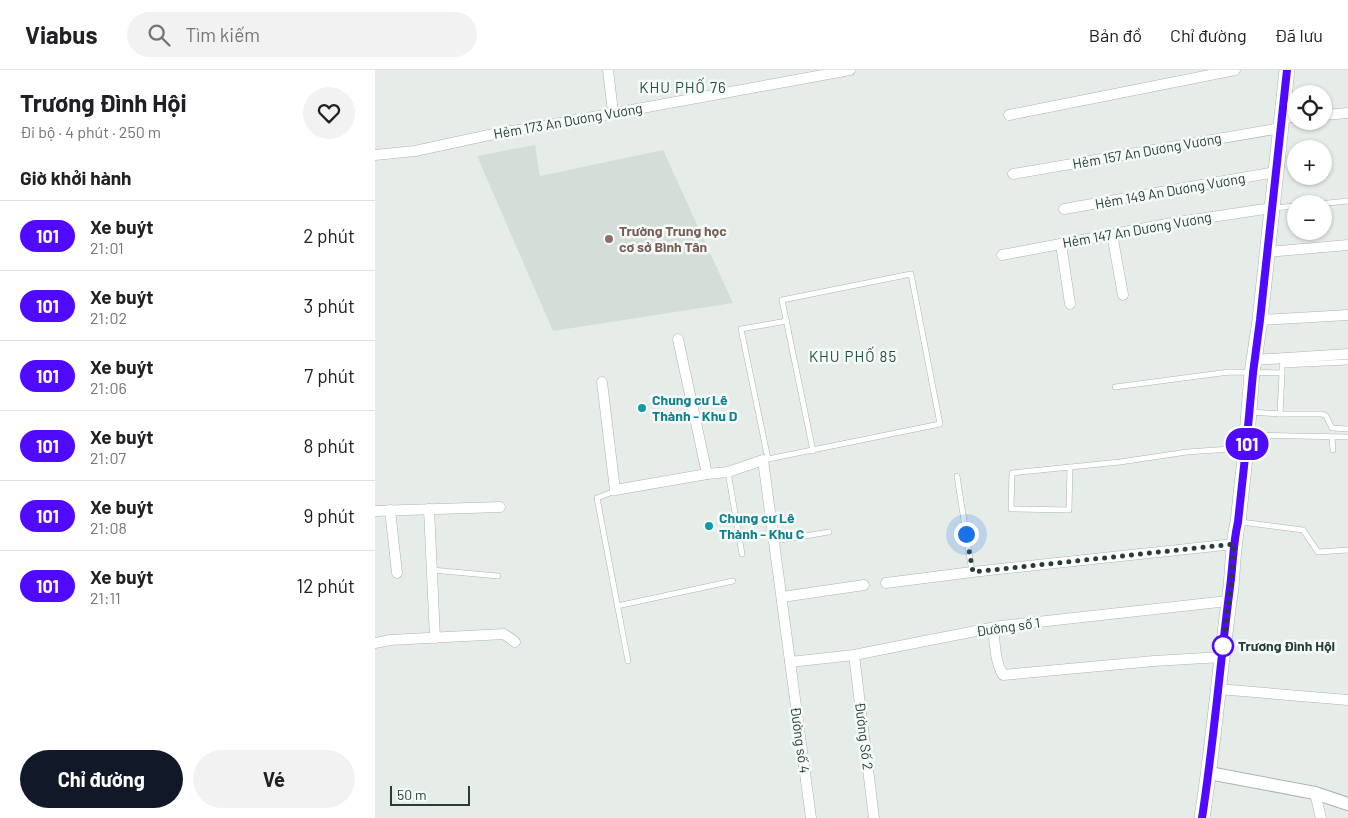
<!DOCTYPE html>
<html lang="vi">
<head>
<meta charset="utf-8">
<style>
  body { margin:0; font-family:Barlow,sans-serif; background:#f2f2f2; color:#202124; height:100vh; display:flex; flex-direction:column; font-size:19px; white-space:nowrap }
  * { box-sizing:border-box; margin:0 }
  p { font-size:16px; color:#757577 }
  .icon { flex:none; width:28px; height:28px; fill:none; stroke:currentColor; stroke-width:2; stroke-linecap:round; stroke-linejoin:round }
  .map { position:relative; flex:1; overflow:hidden }
  .side { display:flex; flex-direction:column; background:#fff; width:375px }
  .side>* { flex:none }
  .badge { padding:0 10px; border-radius:16px; font-size:18px; line-height:32px }
  .tools { position:absolute; left:912px; top:15px; display:grid; gap:10px }
  .tools a { display:grid; place-items:center; width:45px; height:45px; border-radius:50%; background:#fff; box-shadow:0 1px 4px #0004; font-size:25px }
  .scale { position:absolute; left:15px; bottom:12px; width:80px; box-sizing:border-box; padding-left:5px; border:2px solid #263e35; border-top:0; font-size:14px; line-height:18px; white-space:nowrap; color:#263e35; -webkit-text-stroke:4px #f6faf8; paint-order:stroke }
  .you { position:absolute; width:25px; height:25px; margin:-12px; border:4px solid #fff; border-radius:50%; background:#1a73e8; box-shadow:0 0 0 8px #1a73e833 }
  .map>.badge { position:absolute; translate:-50% -50%; box-shadow:0 0 0 2px #fff }
  h2 { padding:0 20px; font-size:19px; line-height:45px }
  .round { display:grid; place-items:center; flex:none; width:52px; height:52px; border-radius:26px; background:#f2f2f2 }
  .summary { display:flex; align-items:center; justify-content:space-between; height:85px; padding:0 20px }
  h1 { font-size:24px; font-weight:700; line-height:38px }
  .cta { display:flex; gap:10px; margin-top:auto; padding:10px 20px }
  .cta a { flex:1; height:58px; border-radius:30px; background:#111827; color:#fff; font-size:20px; font-weight:700; line-height:58px; text-align:center }
  .cta a+a { background:#f2f2f2; color:#202124 }
  ul { padding:0; list-style:none }
  li { display:flex; align-items:center; gap:15px; height:70px; padding:0 20px; border-top:1px solid #e0e0e0 }
  li div { flex:1 }
  li b { display:block; font-size:19px }
  li em { font-style:normal }
  li .badge { min-width:55px; font-weight:700; text-align:center }
  header { display:flex; align-items:center; gap:30px; box-sizing:border-box; height:70px; padding:0 25px; background:#fff; border-bottom:1px solid #e0e0e0 }
  header strong { font-size:24px }
  nav { display:flex; gap:28px; margin-inline-start:auto; font-size:18px }
  .search { width:350px; height:45px; background:#f2f2f2; display:flex; align-items:center; gap:12px; box-sizing:border-box; padding:0 18px; border-radius:28px; color:#757577; font-size:19px }
  main { display:flex; flex:1; min-height:0 }
  .map>svg:first-child { display:block }
  .built { fill:#d4ddd8 }
  .lines { fill:none; stroke-linecap:round; stroke-linejoin:round }
  .service-casing { stroke:#a9b5af; stroke-width:6 }
  .minor-casing { stroke:#a9b5af; stroke-width:11 }
  .tertiary-casing { stroke:#a9b5af; stroke-width:14 }
  .secondary-casing { stroke:#a5b8af; stroke-width:16 }
  .service { stroke:#fff; stroke-width:5 }
  .minor { stroke:#fff; stroke-width:10 }
  .tertiary { stroke:#fff; stroke-width:12 }
  .secondary { stroke:#fff; stroke-width:15 }
  .line-casing { stroke:#fff; stroke-width:11 }
  .line { stroke:#4f0aff; stroke-width:8 }
  .walk { stroke:#263e35; stroke-width:5; stroke-dasharray:0 9 }
  .education-dot { fill:#8d6e63; stroke:#f6faf8; stroke-width:2 }
  .culture-dot { fill:#0f9aa8; stroke:#f6faf8; stroke-width:2 }
  .stop-dot { fill:#fff; stroke:#4f0aff; stroke-width:2.5 }
  .labels { text-anchor:middle; stroke-width:5; stroke-linejoin:round; paint-order:stroke }
  .street-label { font-size:14px; fill:#263e35; stroke:#f6faf8 }
  .education-label { font-size:14px; font-weight:bold; fill:#785e54; stroke:#f6faf8; text-anchor:start }
  .culture-label { font-size:14px; font-weight:bold; fill:#0d838f; stroke:#f6faf8; text-anchor:start }
  .stop-label { font-size:14px; font-weight:bold; fill:#263e35; stroke:#f6faf8; text-anchor:start }
  .neighbourhood-label { font-size:15px; letter-spacing:1px; fill:#234f3f; stroke:#f6faf8 }
</style>
</head>
<body>
<header>
<strong>Viabus</strong>
<div class="search"><svg class="icon" aria-label="search" viewBox="0 0 24 24"><circle cx="10" cy="10" r="6"/><path d="M15 15l6 6"/></svg>Tìm kiếm</div>
<nav><a>Bản đồ</a><a>Chỉ đường</a><a>Đã lưu</a></nav>
</header>
<main>
<section class="side">
<div class="summary"><div><h1>Trương Đình Hội</h1><p>Đi bộ · 4 phút · 250 m</p></div><a class="round"><svg class="icon" aria-label="heart" viewBox="0 0 24 24"><path d="M12 20l-8-8c-3-5 5-10 8-4 3-6 11-1 8 4z"/></svg></a></div>
<h2>Giờ khởi hành</h2>
<ul>
<li><span class="badge" style="background:#4f0aff;color:#fff">101</span><div><b>Xe buýt</b><p>21:01</p></div><em>2 phút</em></li>
<li><span class="badge" style="background:#4f0aff;color:#fff">101</span><div><b>Xe buýt</b><p>21:02</p></div><em>3 phút</em></li>
<li><span class="badge" style="background:#4f0aff;color:#fff">101</span><div><b>Xe buýt</b><p>21:06</p></div><em>7 phút</em></li>
<li><span class="badge" style="background:#4f0aff;color:#fff">101</span><div><b>Xe buýt</b><p>21:07</p></div><em>8 phút</em></li>
<li><span class="badge" style="background:#4f0aff;color:#fff">101</span><div><b>Xe buýt</b><p>21:08</p></div><em>9 phút</em></li>
<li><span class="badge" style="background:#4f0aff;color:#fff">101</span><div><b>Xe buýt</b><p>21:11</p></div><em>12 phút</em></li>
</ul>
<div class="cta"><a>Chỉ đường</a><a>Vé</a></div>
</section>
<div class="map">
<svg width="973" height="748" viewBox="0 0 973 748">
  <rect width="100%" height="100%" fill="#e6ede9"/>
  <!-- built -->
  <polygon class="built" points="160,75 165,106 288,80 358,233 178,261 102,86"/>
  <g class="lines">
    <!-- service casing -->
    <g class="service-casing">
      <g id="service">
        <polyline points="943,134 973,131"/>
        <polyline points="898,138 921,136"/>
        <polyline points="907,303 907,295 973,292"/>
        <polyline points="740,317 854,302 907,303 905,344 876,342"/>
        <polyline points="905,344 947,344 951,346 957,358 973,359"/>
        <polyline points="873,365 973,367"/>
        <polyline points="957,367 958,380"/>
        <polyline points="393,389 565,354 536,204 407,230 438,381"/>
        <polyline points="390,390 393,389 366,259 412,251"/>
        <polyline points="695,397 694,440 636,439 637,403 745,392 812,382 870,378"/>
        <polyline points="353,402 367,484"/>
        <polyline points="582,406 597,502"/>
        <polyline points="240,421 222,428 253,591"/>
        <polyline points="866,452 928,460 943,482 973,480"/>
        <polyline points="399,471 454,462"/>
        <polyline points="57,500 123,506"/>
        <polyline points="242,536 358,511"/>
      </g>
    </g>
    <!-- minor casing -->
    <g class="minor-casing">
      <g id="minor">
        <polyline points="233,0 238,42"/>
        <polyline points="634,45 860,0"/>
        <polyline points="949,45 973,43"/>
        <polyline points="907,48 921,47"/>
        <polyline points="0,85 40,81 128,62 158,58 475,0"/>
        <polyline points="638,104 906,58"/>
        <polyline points="689,139 901,102"/>
        <polyline points="737,164 748,225"/>
        <polyline points="686,174 695,234"/>
        <polyline points="892,182 973,175"/>
        <polyline points="627,185 797,153 897,138"/>
        <polyline points="885,250 973,245"/>
        <polyline points="303,269 332,404 353,402 388,390 436,748"/>
        <polyline points="879,290 973,284"/>
        <polyline points="227,312 240,420 332,404"/>
        <polyline points="54,439 60,568"/>
        <polyline points="15,440 22,503"/>
        <polyline points="0,441 125,437"/>
        <polyline points="511,513 597,502 859,474"/>
        <polyline points="407,527 489,515"/>
        <path d="M618 558C620 573 620 592 628 605L779 591 847 587"/>
        <polyline points="0,573 15,570 129,564 140,572"/>
        <polyline points="479,585 499,748"/>
        <polyline points="415,592 479,585 626,556 853,531"/>
        <polyline points="843,619 973,630"/>
        <polyline points="940,723 946,748"/>
      </g>
    </g>
    <!-- tertiary casing -->
    <g class="tertiary-casing">
      <polyline id="tertiary" points="834,703 940,723 973,734"/>
    </g>
    <!-- secondary casing -->
    <g class="secondary-casing">
      <path id="secondary" d="M827 748C839 671 845 594 856 517 858 495 858 473 863 452L871 378 877 303 885 250 912 0"/>
    </g>
    <!-- service -->
    <use href="#service" class="service"/>
    <!-- minor -->
    <use href="#minor" class="minor"/>
    <!-- tertiary -->
    <use href="#tertiary" class="tertiary"/>
    <!-- secondary -->
    <use href="#secondary" class="secondary"/>
  </g>
  <g class="lines">
    <!-- line casing -->
    <g class="line-casing">
      <path id="line" d="M827 748C839 671 845 594 855 517 858 495 858 473 863 452L871 378 878 303 885 250 912 0"/>
    </g>
    <!-- line -->
    <use href="#line" class="line"/>
    <!-- walk -->
    <polyline class="walk" points="591,464 598,502 859,474 856,516 848,576"/>
  </g>
  <!-- markers -->
  <circle class="education-dot" cx="234" cy="169" r="5"/>
  <g class="culture-dot">
    <circle cx="267" cy="338" r="5"/>
    <circle cx="334" cy="456" r="5"/>
  </g>
  <circle class="stop-dot" cx="848" cy="576" r="10"/>
  <g class="labels">
    <!-- street labels -->
    <g class="street-label">
      <text transform="translate(193 51) rotate(-10)" y="5">Hẻm 173 An Dương Vương</text>
      <text transform="translate(772 81) rotate(-10)" y="5">Hẻm 157 An Dương Vương</text>
      <text transform="translate(795 121) rotate(-10)" y="5">Hẻm 149 An Dương Vương</text>
      <text transform="translate(762 160) rotate(-10)" y="5">Hẻm 147 An Dương Vương</text>
      <text transform="translate(633 557) rotate(-8)" y="5">Đường số 1</text>
      <text transform="translate(489 666) rotate(83)" y="5">Đường Số 2</text>
      <text transform="translate(425 670) rotate(82)" y="5">Đường số 4</text>
    </g>
    <!-- education labels -->
    <g class="education-label">
      <text x="244" y="166">Trường Trung học<tspan x="244" dy="16">cơ sở Bình Tân</tspan></text>
    </g>
    <!-- culture labels -->
    <g class="culture-label">
      <text x="277" y="335">Chung cư Lê<tspan x="277" dy="16">Thành - Khu D</tspan></text>
      <text x="344" y="453">Chung cư Lê<tspan x="344" dy="16">Thành - Khu C</tspan></text>
    </g>
    <!-- stop labels -->
    <g class="stop-label">
      <text x="863" y="581">Trương Đình Hội</text>
    </g>
    <!-- neighbourhood labels -->
    <g class="neighbourhood-label">
      <text x="308" y="23">KHU PHỐ 76</text>
      <text x="478" y="292">KHU PHỐ 85</text>
    </g>
  </g>
</svg>
<div class="tools">
<a><svg class="icon" aria-label="locate" viewBox="0 0 24 24"><circle cx="12" cy="12" r="6"/><path d="M12 2v4M12 18v4M2 12h4M18 12h4"/></svg></a>
<a>+</a>
<a>−</a>
</div>
<div class="scale">50 m</div>
<div class="you" style="left:591px;top:464px"></div>
<b class="badge" style="left:872px;top:374px;background:#4f0aff;color:#fff">101</b>
</div>
</main>
</body>
</html>
